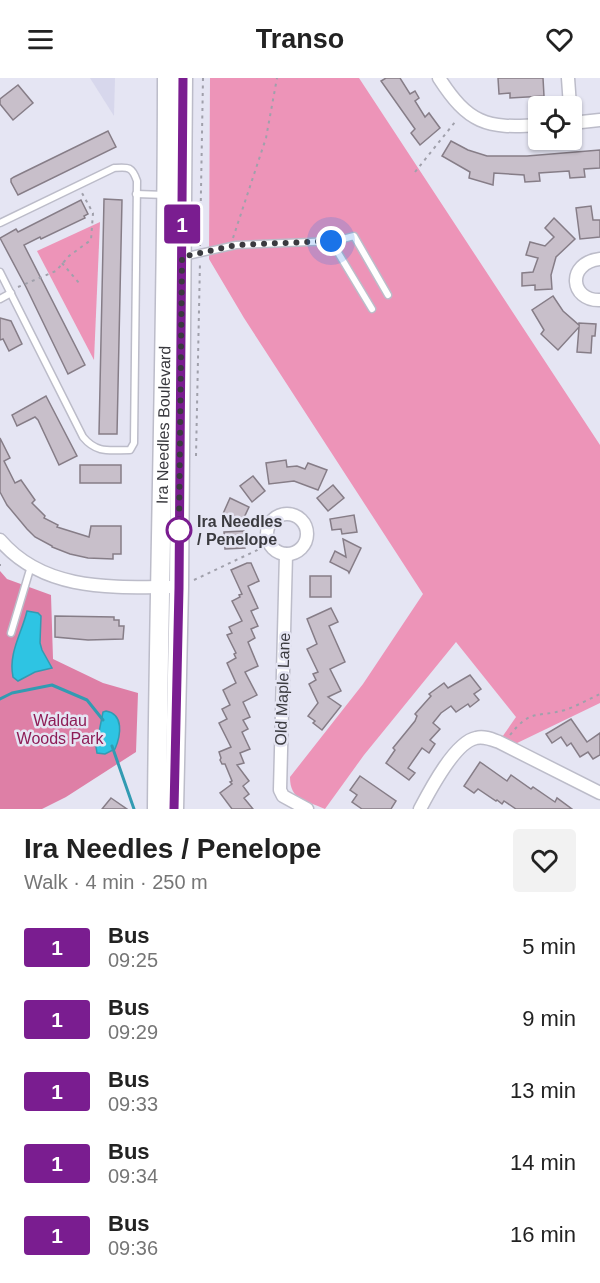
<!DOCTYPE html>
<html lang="en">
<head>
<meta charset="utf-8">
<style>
  body { margin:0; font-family:Helvetica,sans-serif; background:#f2f2f2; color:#222; height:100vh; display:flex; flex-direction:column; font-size:22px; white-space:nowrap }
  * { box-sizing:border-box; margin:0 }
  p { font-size:20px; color:#767676 }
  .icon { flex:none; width:33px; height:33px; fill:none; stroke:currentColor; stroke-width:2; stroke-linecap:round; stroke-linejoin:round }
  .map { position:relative; height:731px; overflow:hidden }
  .details { display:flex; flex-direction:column; background:#fff; flex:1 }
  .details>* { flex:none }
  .badge { padding:0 12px; border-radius:4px; font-size:21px; line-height:39px }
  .tools { position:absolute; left:528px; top:18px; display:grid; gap:12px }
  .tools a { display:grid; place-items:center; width:54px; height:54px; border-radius:6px; background:#fff; box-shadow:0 2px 4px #0004; font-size:30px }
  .you { position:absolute; width:30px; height:30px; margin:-15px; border:4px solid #fff; border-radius:50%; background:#1a73e8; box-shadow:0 0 0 9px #1a73e833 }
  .map>.badge { position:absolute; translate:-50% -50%; box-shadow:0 0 0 3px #fff }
  .round { display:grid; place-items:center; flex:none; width:63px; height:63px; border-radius:6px; background:#f2f2f2 }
  .headline { display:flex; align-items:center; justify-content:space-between; height:102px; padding:0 24px }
  h1 { font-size:28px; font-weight:700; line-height:45px }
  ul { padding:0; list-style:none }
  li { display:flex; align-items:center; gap:18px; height:72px; padding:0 24px }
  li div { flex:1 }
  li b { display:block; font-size:22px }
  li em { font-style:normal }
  li .badge { min-width:66px; font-weight:700; text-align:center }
  header { display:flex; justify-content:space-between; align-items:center; height:78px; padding:0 24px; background:#fff; font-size:27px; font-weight:700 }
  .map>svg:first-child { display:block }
  .built { fill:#d7d7ec }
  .green { fill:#ed94b8 }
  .forest { fill:#de7fa6 }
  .water { fill:#2ec4e3; stroke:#329bb2; stroke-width:1.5 }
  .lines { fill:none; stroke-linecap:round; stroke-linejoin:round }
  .stream { stroke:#329bb2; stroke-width:3 }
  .building { fill:#c8bfca; stroke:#867d87; stroke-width:1.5 }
  .service-casing { stroke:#bcbcc9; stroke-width:9 }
  .minor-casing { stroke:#bcbcc9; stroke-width:15 }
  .secondary-casing { stroke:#bcbcc9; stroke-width:21 }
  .path { stroke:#a0a0ab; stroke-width:2; stroke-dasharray:3 4.5; stroke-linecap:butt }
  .service { stroke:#fff; stroke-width:6 }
  .minor { stroke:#fff; stroke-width:12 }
  .secondary { stroke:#fff; stroke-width:18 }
  .line-casing { stroke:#fff; stroke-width:14 }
  .line { stroke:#7a1d90; stroke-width:9 }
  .walk { stroke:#3a3a3f; stroke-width:6; stroke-dasharray:0 10.8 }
  .stop-dot { fill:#fff; stroke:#7a1d90; stroke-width:3 }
  .labels { text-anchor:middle; stroke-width:5; stroke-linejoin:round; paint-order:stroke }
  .street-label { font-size:16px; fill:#3a3a3f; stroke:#e5e5f3 }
  .stop-label { font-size:16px; font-weight:bold; fill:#3a3a3f; stroke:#e5e5f3; text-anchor:start }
  .park-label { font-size:16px; fill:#8e1d57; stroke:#e5e5f3 }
</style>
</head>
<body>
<header><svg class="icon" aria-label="menu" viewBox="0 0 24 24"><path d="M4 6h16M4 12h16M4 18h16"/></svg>Transo<svg class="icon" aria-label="heart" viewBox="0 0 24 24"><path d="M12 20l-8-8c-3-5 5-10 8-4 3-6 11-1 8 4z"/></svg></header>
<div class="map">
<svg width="600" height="731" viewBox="0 0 600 731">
  <rect width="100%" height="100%" fill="#e5e5f3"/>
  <!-- built -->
  <polygon class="built" points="90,0 115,0 114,38"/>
  <!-- green -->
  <g class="green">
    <path d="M210 0H359L600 367V625L513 667 500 662 516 639 456 564 364 677 325 731C306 722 290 723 290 699L363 606 423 516 244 240 209 181Z"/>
    <polygon points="100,144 94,282 37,173"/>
  </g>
  <!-- forest -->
  <polygon class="forest" points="0,493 7,501 51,517 53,581 103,605 138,615 136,674 66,719 42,731 0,731"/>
  <!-- water -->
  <g class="water">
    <path d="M27 533 38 535 41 538 40 565 42 572 52 590 35 594 18 603 13 599C8 575 22 555 27 533Z"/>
    <path d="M106 633C124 636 121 657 115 671L105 676 97 675 96 669 103 634Z"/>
  </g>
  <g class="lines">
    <!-- stream -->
    <g class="stream">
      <polyline points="0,621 12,615 52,607 87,622 103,642"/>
      <polyline points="112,668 134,731"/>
    </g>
  </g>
  <!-- building -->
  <g class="building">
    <polygon points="386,0 400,0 410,16 415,13 419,20 415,23 425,39 429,35 440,50 420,67 411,55 415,51 381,3"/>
    <polygon points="498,0 543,0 544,18 510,20 510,15 499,16"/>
    <polygon points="18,7 33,25 13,42 0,26 0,21"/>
    <polygon points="108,53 116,69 18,117 11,104 11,101 14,99"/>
    <polygon points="451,63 468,72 487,78 527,78 600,72 600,90 584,91 585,99 570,100 569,93 539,95 540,103 525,104 524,97 494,95 493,107 469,100 470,94 442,78"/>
    <polygon points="104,121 122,122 117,356 99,356"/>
    <polygon points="81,122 88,136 84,138 85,140 41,161 40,159 24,167 85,287 68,296 26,209 0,160 16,151 18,154"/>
    <polygon points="591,128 593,142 600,142 600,159 580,161 576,130"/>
    <polygon points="554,140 575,161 556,179 551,197 552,211 535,212 535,207 522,208 522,195 533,194 538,180 526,177 530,164 545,168 554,159 545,150"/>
    <polygon points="553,218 563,233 579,247 579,245 596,246 595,258 592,258 591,275 577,274 579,249 558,272 541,256 544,252 532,232"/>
    <polygon points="0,240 11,243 22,266 9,273 3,261 0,262"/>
    <polygon points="46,318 77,378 59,387 38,342 35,339 17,348 12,337"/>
    <polygon points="0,360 10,380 4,383 15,405 21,402 35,422 32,425 45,438 44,440 58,447 57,449 89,459 91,448 121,448 121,476 113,476 113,481 88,480 70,476 52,469 52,468 35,459 27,451 7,427 0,414"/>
    <polygon points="286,382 287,389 297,388 305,391 308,385 327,392 318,412 294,403 269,406 266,385"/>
    <rect x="80" y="387" width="41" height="18"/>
    <polygon points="253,398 265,413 252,424 240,408"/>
    <polygon points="333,407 344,420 328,433 317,420"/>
    <polygon points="230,420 249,429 241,446 222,438"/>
    <polygon points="354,437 357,454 342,456 341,451 332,452 330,441"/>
    <polygon points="244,453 245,470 225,471 224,454"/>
    <polygon points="343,461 361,470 349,495 348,493 330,484 335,473 346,479"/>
    <polygon points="247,485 251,485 259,503 248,508 258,530 251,533 258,548 251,551 255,560 248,564 258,588 245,594 257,617 243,624 250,639 243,642 248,651 242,654 250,671 240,675 244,685 237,687 249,703 243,708 249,716 244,720 253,731 232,731 220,715 232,706 230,704 232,703 225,686 222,686 220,682 221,680 219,674 231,669 219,645 227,641 222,631 230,627 223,612 236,605 227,585 236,580 234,576 236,575 227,557 232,555 229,549 242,543 232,523 240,519 239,517 242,516 231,492"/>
    <rect x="310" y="498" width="21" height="21"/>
    <polygon points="331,530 338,544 329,548 345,584 330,591 341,613 328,619 341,628 322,652 313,645 315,643 308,638 318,625 309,606 316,602 313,596 318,594 307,571 317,566 307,541"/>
    <polygon points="55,538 114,539 114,542 119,542 119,548 124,548 123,561 88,562 55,559"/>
    <polygon points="470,597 481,611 474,616 479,622 470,629 468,626 456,634 451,628 441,635 433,645 440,651 430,662 435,666 429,675 422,670 408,690 415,695 409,702 386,685 395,672 393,670 415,643 417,638 415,636 431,618 429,616 444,605 448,610"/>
    <polygon points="571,641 587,664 600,655 600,677 593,681 588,674 580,679 571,665 567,668 561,659 552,665 546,656"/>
    <polygon points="480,684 507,703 511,697 531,711 533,709 555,724 557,720 572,731 516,731 504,723 502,726 497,722 496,723 478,711 474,715 464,708"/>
    <polygon points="360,698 396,723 391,731 362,731 352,724 357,717 350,712"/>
    <polygon points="111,720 127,731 102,731"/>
  </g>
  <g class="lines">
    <!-- service casing -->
    <g class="service-casing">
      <g id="service">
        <polyline points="136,116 166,117"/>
        <path d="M0 145 114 90C128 89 132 88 137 103L134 365 130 372C110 372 97 376 83 359L0 194"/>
        <polyline points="331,163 372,231"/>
        <polyline points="183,179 236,167 335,163 354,158 388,217"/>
        <polyline points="0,221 11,215"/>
        <polyline points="11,555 31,488"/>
      </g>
    </g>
    <!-- minor casing -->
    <g class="minor-casing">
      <g id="minor">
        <path d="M439 0C468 45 486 51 538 47"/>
        <polyline points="568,0 570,28"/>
        <polyline points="572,45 600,42"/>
        <path d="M600 181C566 185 570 223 600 222"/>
        <circle cx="287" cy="456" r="20"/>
        <path d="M0 462C45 515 116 509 179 509"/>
        <polyline points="286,476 280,712 283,718 307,731"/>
        <path d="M420 731C430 712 455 664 476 660 484 658 491 661 499 664L600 715"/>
      </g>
    </g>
    <!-- secondary casing -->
    <g class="secondary-casing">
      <g id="secondary">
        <path id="s1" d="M157 731C159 487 167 244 167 0"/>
        <polyline points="174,731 179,509 183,0"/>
      </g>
    </g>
    <!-- path -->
    <g class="path">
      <polyline points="415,94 455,44"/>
      <polyline points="233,160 266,60 277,0"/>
      <polyline points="200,168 203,0"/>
      <polyline points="62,185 79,205"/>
      <polyline points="18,209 56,193 69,178 91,162 93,135 82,115"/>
      <polyline points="196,378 200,183"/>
      <polyline points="0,487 1,487"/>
      <polyline points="194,502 270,466"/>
      <path d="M510 657C531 630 537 640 565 632 577 628 589 621 600 616"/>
    </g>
    <!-- service -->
    <use href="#service" class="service"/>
    <!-- minor -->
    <use href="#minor" class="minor"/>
    <!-- secondary -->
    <use href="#secondary" class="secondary"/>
  </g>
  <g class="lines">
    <!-- line casing -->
    <g class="line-casing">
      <polyline id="line" points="174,731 179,510 183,0"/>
    </g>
    <!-- line -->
    <use href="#line" class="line"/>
    <!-- walk -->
    <polyline class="walk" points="179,452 182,179 236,167 331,163"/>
  </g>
  <!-- markers -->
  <circle class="stop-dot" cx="179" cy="452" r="12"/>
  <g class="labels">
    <!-- street labels -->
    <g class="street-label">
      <text dy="6" stroke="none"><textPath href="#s1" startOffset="384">Ira Needles Boulevard</textPath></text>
      <text transform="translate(282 611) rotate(-88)" y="6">Old Maple Lane</text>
    </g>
    <!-- stop labels -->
    <g class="stop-label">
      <text x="197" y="449">Ira Needles<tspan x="197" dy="18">/ Penelope</tspan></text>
    </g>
    <!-- park labels -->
    <g class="park-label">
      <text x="60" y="648">Waldau<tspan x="60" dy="18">Woods Park</tspan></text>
    </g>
  </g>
</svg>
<div class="tools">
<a><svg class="icon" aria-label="locate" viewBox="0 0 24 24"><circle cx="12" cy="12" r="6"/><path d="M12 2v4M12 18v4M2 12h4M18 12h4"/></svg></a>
</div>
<div class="you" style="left:331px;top:163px"></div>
<b class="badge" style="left:182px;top:146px;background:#7a1d90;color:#fff">1</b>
</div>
<section class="details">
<div class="headline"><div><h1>Ira Needles / Penelope</h1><p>Walk · 4 min · 250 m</p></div><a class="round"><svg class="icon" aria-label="heart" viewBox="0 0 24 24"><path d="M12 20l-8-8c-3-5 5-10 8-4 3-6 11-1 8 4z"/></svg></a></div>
<ul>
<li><span class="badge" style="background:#7a1d90;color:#fff">1</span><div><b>Bus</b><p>09:25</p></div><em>5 min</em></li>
<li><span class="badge" style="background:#7a1d90;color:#fff">1</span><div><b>Bus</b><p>09:29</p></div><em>9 min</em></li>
<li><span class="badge" style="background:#7a1d90;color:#fff">1</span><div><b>Bus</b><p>09:33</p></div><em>13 min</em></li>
<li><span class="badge" style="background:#7a1d90;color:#fff">1</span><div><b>Bus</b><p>09:34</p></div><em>14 min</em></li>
<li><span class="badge" style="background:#7a1d90;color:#fff">1</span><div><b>Bus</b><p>09:36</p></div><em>16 min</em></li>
</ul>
</section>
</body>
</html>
